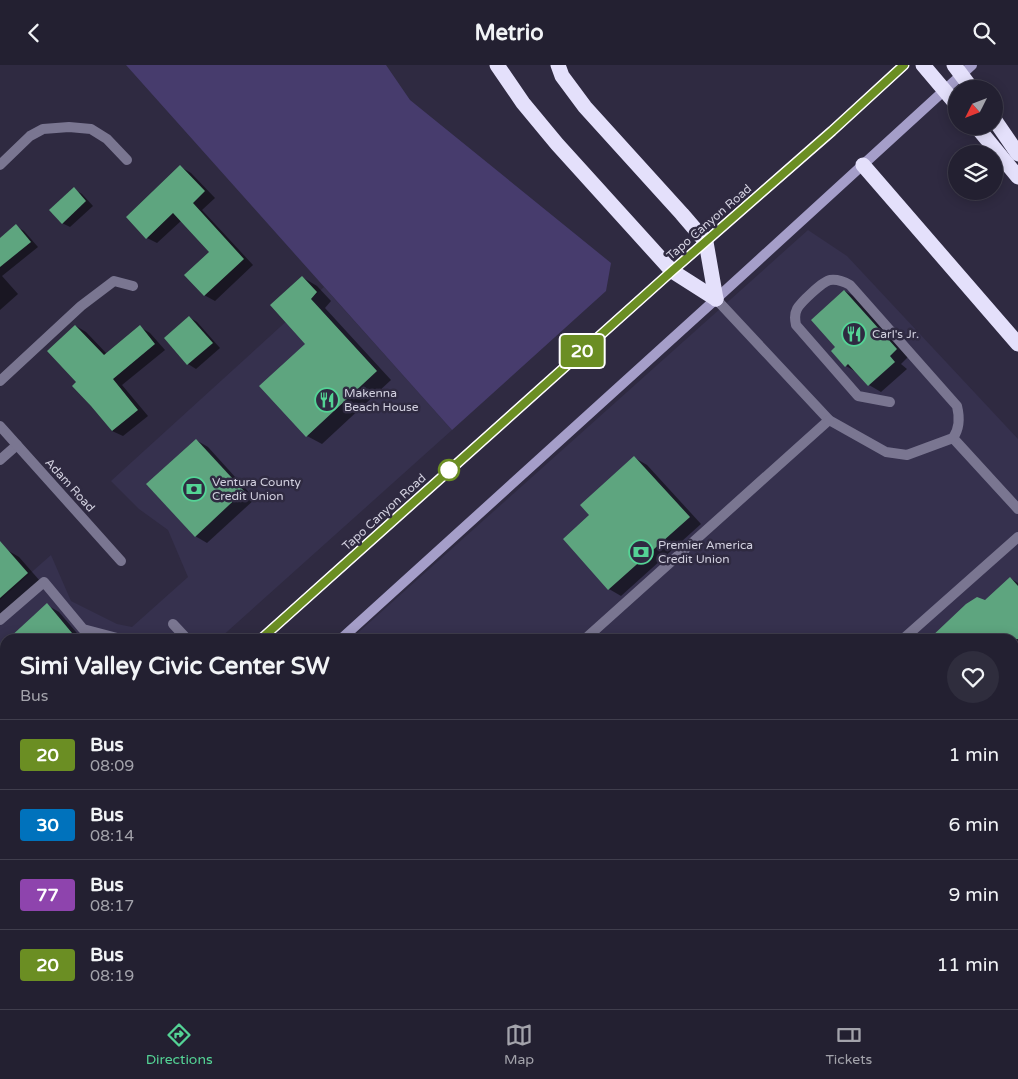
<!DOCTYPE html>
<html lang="en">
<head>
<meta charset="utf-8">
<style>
  body { margin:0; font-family:"Varela Round",sans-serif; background:#2f2d3d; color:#f1f3f6; height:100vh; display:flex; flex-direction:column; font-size:19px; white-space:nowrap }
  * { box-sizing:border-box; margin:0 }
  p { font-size:16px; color:#a3a3ab }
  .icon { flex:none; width:28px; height:28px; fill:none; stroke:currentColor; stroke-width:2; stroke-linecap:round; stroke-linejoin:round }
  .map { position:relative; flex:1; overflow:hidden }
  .drawer { position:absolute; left:0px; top:569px; width:1019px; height:376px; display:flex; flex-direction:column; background:#232031; border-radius:15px 15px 0 0; box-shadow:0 2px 12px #0003,0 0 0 1px #403e4d }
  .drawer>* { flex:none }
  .badge { padding:0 10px; border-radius:4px; font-size:18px; line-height:32px }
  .needle { width:32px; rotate:228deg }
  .fabs { position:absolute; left:948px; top:15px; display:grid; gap:10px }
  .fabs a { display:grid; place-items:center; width:55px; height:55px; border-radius:50%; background:#232031; box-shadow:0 2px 12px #0003,0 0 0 1px #403e4d; font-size:25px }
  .map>.badge { position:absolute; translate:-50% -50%; box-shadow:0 0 0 2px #fff }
  .round { display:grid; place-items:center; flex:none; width:52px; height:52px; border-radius:26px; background:#2f2d3d }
  .head { display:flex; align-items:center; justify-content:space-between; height:85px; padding:0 20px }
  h1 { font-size:24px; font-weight:700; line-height:38px }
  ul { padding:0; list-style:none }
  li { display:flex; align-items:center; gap:15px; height:70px; padding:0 20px; border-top:1px solid #403e4d }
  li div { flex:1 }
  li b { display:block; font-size:19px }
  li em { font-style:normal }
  li .badge { min-width:55px; font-weight:700; text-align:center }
  header { display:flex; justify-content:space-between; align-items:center; height:65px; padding:0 20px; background:#232031; font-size:22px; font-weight:700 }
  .tab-bar { display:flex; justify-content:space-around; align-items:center; height:70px; border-top:1px solid #403e4d; background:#232031; font-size:14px; color:#a3a3ab }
  .tab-bar a { display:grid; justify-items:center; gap:2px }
  .tab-bar .selected { color:#54d395 }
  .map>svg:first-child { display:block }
  .built { fill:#36314e }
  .green { fill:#473c6d }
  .shadow { fill:#0007 }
  .building { fill:#5ea57f }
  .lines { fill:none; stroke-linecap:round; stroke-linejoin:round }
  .service { stroke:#7a7691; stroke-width:10 }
  .minor { stroke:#7a7691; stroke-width:10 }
  .secondary { stroke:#a59ec9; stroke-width:10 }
  .motorway { stroke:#e4e0fb; stroke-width:15 }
  .motorway-bridge { stroke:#e4e0fb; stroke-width:15 }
  .line-casing { stroke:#fff; stroke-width:11 }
  .line { stroke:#6b8e23; stroke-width:8 }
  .stop-dot { fill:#fff; stroke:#6b8e23; stroke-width:2.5 }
  .labels { text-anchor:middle; stroke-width:5; stroke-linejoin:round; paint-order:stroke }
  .street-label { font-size:12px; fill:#d2d0df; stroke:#2f2a41 }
  .poi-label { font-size:12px; fill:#d2d0df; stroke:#2f2a41; text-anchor:start }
</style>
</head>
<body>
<header><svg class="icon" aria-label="back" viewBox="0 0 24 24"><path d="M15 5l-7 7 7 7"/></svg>Metrio<svg class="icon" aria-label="search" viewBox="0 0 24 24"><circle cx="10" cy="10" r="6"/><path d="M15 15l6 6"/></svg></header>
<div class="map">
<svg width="1018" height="944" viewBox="0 0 1018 944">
  <rect width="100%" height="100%" fill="#2f2a41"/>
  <!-- built -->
  <g class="built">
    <polygon points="808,165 847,191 1018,374 1018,762 1014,765 1014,574 351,574"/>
    <polygon points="324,222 452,365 219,574 5,574 5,765 0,770 0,535 51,490 71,536 117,559 132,562 188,512 168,465 139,444 111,416"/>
    <polygon points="5,883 5,940 785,940 777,944 0,944 0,887"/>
  </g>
  <!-- green -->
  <polygon class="green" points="126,0 386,0 410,35 611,198 606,226 452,365"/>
  <!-- shadow -->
  <g class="shadow">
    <polygon points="181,102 191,108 215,133 202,145 253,200 215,236 204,230 211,187 182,155 157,178 147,173"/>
    <polygon points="74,124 82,129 93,141 70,162 62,158"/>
    <polygon points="16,161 24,166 38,182 2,211 18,229 0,245 0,174"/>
    <polygon points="302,212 317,221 331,236 325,243 391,315 322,379 307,371 307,279"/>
    <polygon points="845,226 857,233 909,291 901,299 907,304 881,327 869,320 858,308 846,301 837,282"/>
    <polygon points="189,252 197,257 220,283 196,304 188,299"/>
    <polygon points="76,261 86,267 107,289 140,262 150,268 165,285 122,320 148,351 123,371 112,366 78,317"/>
    <polygon points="196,375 208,382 255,434 207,478 195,471"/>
    <polygon points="635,393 647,400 701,459 621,531 609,524"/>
    <polygon points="7,485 19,492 40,516 0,550 0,491"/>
    <polygon points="1010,513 1018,518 1018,705 1014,709 1014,574 986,536"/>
    <polygon points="47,540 59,547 82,574 10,574"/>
    <polygon points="5,578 5,685 0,689 0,583"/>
    <polygon points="1018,791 1018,889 1014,893 1014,795"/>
    <polygon points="442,940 690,940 687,944 440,944"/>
    <polygon points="855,940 961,940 957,944 851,944"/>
  </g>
  <!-- building -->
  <g class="building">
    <polygon points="180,100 205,126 193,138 244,194 204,231 184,210 209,187 173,148 146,174 126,152"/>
    <polygon points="74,122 86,136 62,159 49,145"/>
    <polygon points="16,159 31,177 0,202 0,173"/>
    <polygon points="302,211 317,227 311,234 377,306 306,372 259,321 305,279 270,240"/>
    <polygon points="844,225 897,284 890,291 895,297 868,321 848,299 845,302 831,286 835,282 811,255"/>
    <polygon points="189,251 213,278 187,300 164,273"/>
    <polygon points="75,260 104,290 140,260 155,279 113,314 138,345 112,366 91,341 72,321 76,317 47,286"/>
    <polygon points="196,374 244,426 195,472 146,419"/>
    <polygon points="634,391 690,452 608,525 563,474 589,450 580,440"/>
    <polygon points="0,476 28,508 0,533"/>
    <polygon points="1010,512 1018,521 1018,574 929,574 966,539 977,532 985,535"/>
    <polygon points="47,538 77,574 8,574 33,551"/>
  </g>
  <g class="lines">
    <!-- service -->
    <g class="service">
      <polyline points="0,100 30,71 43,64 69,62 91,64 107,74 127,95"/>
      <polyline points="716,234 829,355 886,387 907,390 953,373 1018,444"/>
      <polyline points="0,316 81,241 114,216 133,221"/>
      <path d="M890 337 858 331 796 260C795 255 794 250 797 244 800 238 823 216 830 215 837 214 843 216 850 220L957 341C960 353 960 363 953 373"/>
      <polyline points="0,395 17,380"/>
      <polyline points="0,555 44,517 83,564 121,574"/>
      <polyline points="173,559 187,574"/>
      <polyline points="585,574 829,355"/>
      <polyline points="903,574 1018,472"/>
      <polyline points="1014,707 1018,704"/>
      <polyline points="171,944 175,940"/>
      <polyline points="418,944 420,940"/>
      <polyline points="716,944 719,940"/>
    </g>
    <!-- minor -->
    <g class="minor">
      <polyline points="0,361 121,496"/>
      <polyline points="1014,925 1018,922"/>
      <polyline points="993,944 998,940"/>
    </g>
    <!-- secondary -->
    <g class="secondary">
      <polyline points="261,574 672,206 832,66 904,0"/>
      <polyline points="341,574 716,234 972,0"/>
      <polyline points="0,810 5,805"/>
      <polyline points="0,876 5,872"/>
    </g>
    <!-- motorway -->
    <g class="motorway">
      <polyline points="497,0 523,38 557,79 672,206 716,234"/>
      <polyline points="558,0 562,11 585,42 682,149 706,177 716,234"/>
      <polyline points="994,54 1018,89"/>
      <polyline points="976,61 1018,112"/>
      <polyline points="863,100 1018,279"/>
    </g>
    <!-- motorway-bridge -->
    <g class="motorway-bridge">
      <polyline points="923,0 956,39"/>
      <polyline points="954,0 972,24"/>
    </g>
  </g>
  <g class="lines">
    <!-- line casing -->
    <g class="line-casing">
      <polyline id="line" points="261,574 672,206 832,66 904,0"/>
    </g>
    <!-- line -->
    <use href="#line" class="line"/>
  </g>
  <!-- icons -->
  <defs>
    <g id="restaurant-ring" transform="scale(1.25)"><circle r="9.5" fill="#2f2a41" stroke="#54d395" stroke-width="1.5"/><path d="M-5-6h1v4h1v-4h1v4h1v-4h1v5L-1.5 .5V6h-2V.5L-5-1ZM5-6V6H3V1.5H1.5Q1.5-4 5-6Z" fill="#54d395"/></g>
    <g id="bank-ring" transform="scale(1.25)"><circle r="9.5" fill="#2f2a41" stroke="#54d395" stroke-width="1.5"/><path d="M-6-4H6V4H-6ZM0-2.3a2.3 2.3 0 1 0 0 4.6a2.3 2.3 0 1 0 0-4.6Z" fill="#54d395"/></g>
  </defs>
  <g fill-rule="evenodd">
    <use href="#restaurant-ring" x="854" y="269"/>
    <use href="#restaurant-ring" x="327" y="335"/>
    <use href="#bank-ring" x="194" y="424"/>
    <use href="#bank-ring" x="641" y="487"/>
  </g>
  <!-- markers -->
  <circle class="stop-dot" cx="449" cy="405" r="10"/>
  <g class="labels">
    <!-- street labels -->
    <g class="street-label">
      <text transform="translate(709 157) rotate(-41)" y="4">Tapo Canyon Road</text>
      <text transform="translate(70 420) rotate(48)" y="4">Adam Road</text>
      <text transform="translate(384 447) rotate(-42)" y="4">Tapo Canyon Road</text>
    </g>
    <!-- poi labels -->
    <g class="poi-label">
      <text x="872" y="273">Carl's Jr.</text>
      <text x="344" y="332">Makenna<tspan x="344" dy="14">Beach House</tspan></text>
      <text x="212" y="421">Ventura County<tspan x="212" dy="14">Credit Union</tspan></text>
      <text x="658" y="484">Premier America<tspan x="658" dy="14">Credit Union</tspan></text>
    </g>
  </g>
</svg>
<div class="fabs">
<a><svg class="needle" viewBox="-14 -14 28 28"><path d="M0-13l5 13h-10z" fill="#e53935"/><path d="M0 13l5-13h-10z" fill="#a3a3ab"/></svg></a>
<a><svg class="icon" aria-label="layers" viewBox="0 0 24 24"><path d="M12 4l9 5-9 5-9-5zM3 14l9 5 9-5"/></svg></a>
</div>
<b class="badge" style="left:582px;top:286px;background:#6b8e23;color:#fff">20</b>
<section class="drawer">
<div class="head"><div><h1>Simi Valley Civic Center SW</h1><p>Bus</p></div><a class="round"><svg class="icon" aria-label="heart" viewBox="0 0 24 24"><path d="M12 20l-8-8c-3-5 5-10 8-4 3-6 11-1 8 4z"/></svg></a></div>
<ul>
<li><span class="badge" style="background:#6b8e23;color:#fff">20</span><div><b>Bus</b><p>08:09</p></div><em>1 min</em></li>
<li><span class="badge" style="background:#0072bc;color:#fff">30</span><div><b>Bus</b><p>08:14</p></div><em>6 min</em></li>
<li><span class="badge" style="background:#8e44ad;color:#fff">77</span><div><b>Bus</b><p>08:17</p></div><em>9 min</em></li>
<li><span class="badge" style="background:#6b8e23;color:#fff">20</span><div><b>Bus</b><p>08:19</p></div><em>11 min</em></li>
</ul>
</section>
</div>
<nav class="tab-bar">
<a class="selected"><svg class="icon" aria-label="directions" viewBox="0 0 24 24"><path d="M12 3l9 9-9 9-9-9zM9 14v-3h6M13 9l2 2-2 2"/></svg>Directions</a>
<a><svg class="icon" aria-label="map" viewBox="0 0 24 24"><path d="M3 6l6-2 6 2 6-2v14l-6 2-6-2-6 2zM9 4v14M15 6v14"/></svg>Map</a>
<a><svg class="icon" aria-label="tickets" viewBox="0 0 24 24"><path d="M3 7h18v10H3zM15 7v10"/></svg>Tickets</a>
</nav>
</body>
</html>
